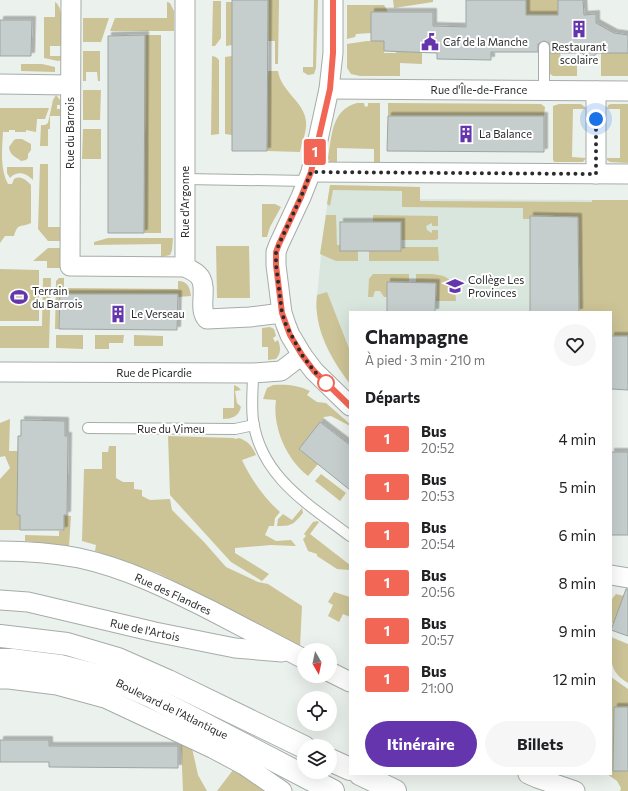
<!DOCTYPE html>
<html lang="fr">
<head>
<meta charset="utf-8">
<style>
  body { margin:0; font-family:Commissioner,sans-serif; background:#f6f6f6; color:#202124; height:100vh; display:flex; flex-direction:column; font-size:15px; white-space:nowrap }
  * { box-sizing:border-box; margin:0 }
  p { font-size:13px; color:#757577 }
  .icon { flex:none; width:22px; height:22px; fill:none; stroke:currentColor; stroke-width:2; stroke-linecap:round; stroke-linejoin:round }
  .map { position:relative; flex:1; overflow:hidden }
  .panel { position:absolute; left:349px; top:311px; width:263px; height:464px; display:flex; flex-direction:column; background:#fff; border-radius:0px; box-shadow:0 4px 16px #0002 }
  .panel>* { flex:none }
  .badge { padding:0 8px; border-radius:3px; font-size:14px; line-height:26px }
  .needle { width:26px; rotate:171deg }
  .controls { position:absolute; left:297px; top:643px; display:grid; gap:8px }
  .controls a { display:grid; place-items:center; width:40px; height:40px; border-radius:50%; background:#fff; box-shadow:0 4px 16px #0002; font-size:20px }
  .you { position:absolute; width:20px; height:20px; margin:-10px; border:3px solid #fff; border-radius:50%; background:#1a73e8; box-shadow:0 0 0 6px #1a73e833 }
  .map>.badge { position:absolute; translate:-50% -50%; box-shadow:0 0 0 2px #fff }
  h2 { padding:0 16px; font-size:15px; line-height:36px }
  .round { display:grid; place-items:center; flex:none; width:42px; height:42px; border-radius:21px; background:#f6f6f6 }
  .summary { display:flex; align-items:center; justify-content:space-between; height:68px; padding:0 16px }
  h1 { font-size:19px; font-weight:700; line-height:30px }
  .cta { display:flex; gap:8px; margin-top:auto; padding:8px 16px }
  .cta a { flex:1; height:46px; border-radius:24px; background:#6435ad; color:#fff; font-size:16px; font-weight:700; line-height:46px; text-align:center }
  .cta a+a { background:#f6f6f6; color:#202124 }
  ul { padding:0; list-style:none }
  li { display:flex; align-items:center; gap:12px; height:48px; padding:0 16px }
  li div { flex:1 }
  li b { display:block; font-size:15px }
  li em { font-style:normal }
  li .badge { min-width:44px; font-weight:700; text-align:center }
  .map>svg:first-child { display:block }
  .built { fill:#d9e6dd }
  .green { fill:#ccc496 }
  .building { fill:#c6cecd; stroke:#9da5a4; filter:url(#shadow) }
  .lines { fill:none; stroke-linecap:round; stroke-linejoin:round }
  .service-casing { stroke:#a6aca8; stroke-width:12 }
  .minor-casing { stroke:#a6aca8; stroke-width:21 }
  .primary-casing { stroke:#a6aca8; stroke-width:24 }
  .service { stroke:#fff; stroke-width:10 }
  .minor { stroke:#fff; stroke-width:19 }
  .primary { stroke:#fff; stroke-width:22 }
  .line-casing { stroke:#fff; stroke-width:9 }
  .line { stroke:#f16655; stroke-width:6 }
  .walk { stroke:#292c2a; stroke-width:4; stroke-dasharray:0 7.2 }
  .stop-dot { fill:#fff; stroke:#f16655; stroke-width:2 }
  .labels { text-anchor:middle; stroke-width:4; stroke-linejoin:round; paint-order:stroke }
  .poi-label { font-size:11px; fill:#292c2a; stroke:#fff; text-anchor:start }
  .street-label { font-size:11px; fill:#292c2a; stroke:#fff }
</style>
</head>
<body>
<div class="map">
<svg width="628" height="791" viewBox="0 0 628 791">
  <defs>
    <filter id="shadow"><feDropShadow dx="3.5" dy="-3.5" stdDeviation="0" flood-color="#0004"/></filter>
  </defs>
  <rect width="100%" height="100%" fill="#ebf1ed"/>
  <!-- built -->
  <polygon class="built" points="330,185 420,187 420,199 592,200 592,312 350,312 350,384 338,367 326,345 321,332 316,307 323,234"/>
  <!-- green -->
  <g class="green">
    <polygon points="268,0 279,0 278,64 275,64 275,41 268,41"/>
    <polygon points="314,0 318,0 316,68 314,74 308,75 303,72 303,67 313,67"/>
    <polygon points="393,0 433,0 433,2 394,8"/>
    <polygon points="526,0 558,0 558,15 551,15 526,22"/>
    <polygon points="213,1 221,1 221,38 215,46 212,46"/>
    <path d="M55 2C65 8 61 35 61 46H50V56H61V60L58 61 44 58V17H55Z"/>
    <polygon points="167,2 170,3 174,11 174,31 110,31 115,18 167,18"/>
    <polygon points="226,2 232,2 232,45 226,46"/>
    <polygon points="347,5 384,5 388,12 371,12 371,33 356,34 355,37 347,39"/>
    <polygon points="83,18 109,18 101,42 83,42"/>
    <polygon points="145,35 161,35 161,233 144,233"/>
    <polygon points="367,41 384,41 384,53 396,53 397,51 422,51 422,64 400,63 400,76 360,76 351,74 347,68 347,44"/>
    <polygon points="551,45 560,53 561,58 577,58 577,76 553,76 550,74 549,46"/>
    <polygon points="83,51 100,51 100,81 98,81 97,72 86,72 86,81 83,81"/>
    <rect x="601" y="53" width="27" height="23"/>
    <polygon points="212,56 216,57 219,60 219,134 211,135"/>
    <polygon points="232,56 232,135 225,134 225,57"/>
    <polygon points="21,64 42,64 55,67 55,72 21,71"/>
    <path d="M268 71H278C281 92 305 102 306 122 307 131 302 142 300 152L267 151Z"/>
    <polygon points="83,90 101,90 100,120 83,120"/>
    <polygon points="56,95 60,100 61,105 57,105 57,109 61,109 61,116 50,116 50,129 48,129 48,146 40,146 41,125 45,125 48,123 53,100"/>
    <path d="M357 103H364L365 107 368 106V103H380V162H374V149L337 148V162H329L328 158C332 136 331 110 357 103Z"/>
    <polygon points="388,103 541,104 545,107 544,116 388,116"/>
    <polygon points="559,104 581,104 585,107 585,109 573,109 572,157 586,158 583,162 554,162 553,159 553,106"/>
    <polygon points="611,104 628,104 628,163 610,162 607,160 607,158 620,158 620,109 607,109 608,105"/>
    <path d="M0 108H49L45 119H37L36 132 26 130V132H15V130H9V132H3C2 149 0 170 8 184H12L14 179C21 175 26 180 31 185V223C21 228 18 222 14 236H5L0 243Z"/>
    <polygon points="83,129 101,129 101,159 82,159"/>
    <path d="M16 139H22L31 144V150L28 154V158L26 160 21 161C15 156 10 156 9 147L14 140Z"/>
    <polygon points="40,164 48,164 48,227 63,227 63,241 48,241 38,229"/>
    <path d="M7 167H33V180C26 173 17 170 10 178L7 173Z"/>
    <polygon points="330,185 420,187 420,201 592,202 592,200 628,200 628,336 611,336 611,312 579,312 578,217 530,216 530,219 523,219 523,208 402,207 402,191 333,190 330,206 327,204"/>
    <polygon points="262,204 275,204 281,207 270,227 267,237 262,237"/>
    <polygon points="326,215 336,215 337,245 340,245 340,251 358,251 358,261 336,261 320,254"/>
    <polygon points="373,215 438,216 438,226 432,226 432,223 426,226 427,230 432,233 432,230 438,230 438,239 435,240 401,240 401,222 373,222"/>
    <polygon points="108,238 173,238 172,250 170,255 161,257 161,244 94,245 94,242"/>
    <polygon points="216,246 249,246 250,298 217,298"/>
    <polygon points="401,247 438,247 439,261 369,261 369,251 401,251"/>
    <polygon points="48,248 63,248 63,268 47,268 47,261 33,261"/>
    <polygon points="0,269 39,270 39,321 0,321"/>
    <polygon points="373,274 409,274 409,283 387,297 384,297 380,291 375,291 373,297 368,297 369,279"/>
    <path d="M416 274C439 274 456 272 456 301H435L436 283H416Z"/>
    <polygon points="43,278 51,278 49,348 0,348 0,326 42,326"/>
    <path d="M59 278H64V288L178 289V281C188 281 190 288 191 296L178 297 177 294H60L59 329H55L56 281Z"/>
    <path d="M327 292 350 351V384C331 359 313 328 317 295Z"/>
    <path d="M270 327 274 329 276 336 273 338 275 342 278 340C281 348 281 353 276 359L268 360V347H262V328Z"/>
    <polygon points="56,335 83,335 83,349 56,348"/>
    <polygon points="95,335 124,335 123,343 109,343 109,349 95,349"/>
    <polygon points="134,335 163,336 163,346 134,346"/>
    <path d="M234 385 238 387 241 390 235 391 237 403 241 407C239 416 232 419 223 419V408H234Z"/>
    <path d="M273 385C286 384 298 385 310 391L307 395 317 402 326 403 350 424V426L331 416 324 417 299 449 318 464 308 476C287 460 272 427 276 400L263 399 267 388Z"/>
    <polygon points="10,419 9,451 18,451 17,515 20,515 20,530 0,530 0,479 10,468 5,456 0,457 0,423"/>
    <path d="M168 436 233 438 236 439 239 438C248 441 252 446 256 455L242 460C251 479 264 498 280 512L275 518 274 526H269L265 535 276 541 291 540 296 546 271 545 235 548V553L269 574 262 581 231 562 170 495Z"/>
    <polygon points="109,446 116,446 116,478 123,482 134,482 134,489 142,490 142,496 150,500 170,499 172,510 204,542 226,567 258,582 268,584 302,606 300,647 158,573 95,551 96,545 82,541 84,469 102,469 102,452 108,452"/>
    <polygon points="321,474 346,493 340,501 315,481"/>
    <path d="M302 508 303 513C293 525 292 526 277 526L278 519 283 514 292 520Z"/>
    <polygon points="64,515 71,516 69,546 25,541 25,535 59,536 59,531 64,530"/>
    <polygon points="317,521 319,522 310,534 350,565 350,570 337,569 317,556 317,554 308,551 303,539 306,536 304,534 313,522"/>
    <polygon points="334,592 350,597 350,617 343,614 339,622 328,616 333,605 328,602"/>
    <polygon points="616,594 624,596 614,624 611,623 611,600"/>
    <path d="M611 637 628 644V683C608 671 611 659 611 637Z"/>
    <polygon points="611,677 628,689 628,707 614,707 613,770 628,771 628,791 620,791 621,788 617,781 607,774 611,774"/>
    <polygon points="181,743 192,748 198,775 207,791 183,791"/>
    <polygon points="233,770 267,791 217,791"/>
  </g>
  <!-- building -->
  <g class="building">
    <polygon points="232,0 268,0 267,151 232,151"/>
    <polygon points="466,0 526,0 526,15 558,15 558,0 583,0 584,15 596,14 596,23 614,33 628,35 628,53 597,53 589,60 582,53 551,53 549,43 544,41 538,44 538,52 491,52 491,60 437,59 437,53 384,51 384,41 371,41 371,12 433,12 433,26 466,27"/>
    <polygon points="0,20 32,20 31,56 0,56"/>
    <polygon points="145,35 144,233 108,233 108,36"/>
    <polygon points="388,116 544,116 544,152 387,151"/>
    <polygon points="530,216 578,217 579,312 530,312"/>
    <rect x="340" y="222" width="61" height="29"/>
    <polygon points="387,282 436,283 435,312 387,312"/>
    <polygon points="60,294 178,294 177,330 59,329"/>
    <polygon points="611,336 628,336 628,390 611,389"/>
    <polygon points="21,420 65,421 65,436 68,436 67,515 64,515 64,530 20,530 20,515 17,515 18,436 21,436"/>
    <polygon points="320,422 350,445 350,490 299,449"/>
    <rect x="611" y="452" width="17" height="83"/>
    <polygon points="626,589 628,589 628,636 611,630"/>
    <polygon points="614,707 628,707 628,771 613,771"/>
    <polygon points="0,740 49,740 49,746 178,746 178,768 49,767 49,762 0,762"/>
  </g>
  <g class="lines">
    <!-- service casing -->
    <g class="service-casing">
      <g id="service">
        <polyline points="544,90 544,47"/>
        <polyline points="185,179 308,181"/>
        <path d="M253 373C253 389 251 404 253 420 261 477 308 504 350 536"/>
        <polyline points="88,428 235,429 254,425"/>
      </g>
    </g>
    <!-- minor casing -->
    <g class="minor-casing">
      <g id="minor">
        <polyline points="71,0 70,266 186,267"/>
        <path d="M185 0V262L186 267C191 271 198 272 201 279 207 290 198 310 207 319L250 317 282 313"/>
        <polyline points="333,0 333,53 329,89 311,172 301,197 279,244 276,252 276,265 282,313 286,325 290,335 302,355 314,371 350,406"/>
        <polyline points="0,84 70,85"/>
        <polyline points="329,89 628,91"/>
        <polyline points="596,91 596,174"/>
        <polyline points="311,172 628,174"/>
        <polyline points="0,372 253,373 281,371 302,355"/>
        <path d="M0 551C26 551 53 553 79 558 126 568 170 590 212 611 243 627 273 643 304 659"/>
        <polyline points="611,575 628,578"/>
        <polyline points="0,600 28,602 155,632 235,648 282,652"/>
        <polyline points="330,672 350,682"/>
        <polyline points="0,679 9,679 57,685 105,698 214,749 244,765 282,791"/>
        <polyline points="528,774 537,778 575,791"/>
      </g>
    </g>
    <!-- primary casing -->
    <g class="primary-casing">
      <g id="primary">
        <polyline points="0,636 67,644 118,659 168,681 304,747"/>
        <polyline points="0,660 12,660 60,666 108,678 152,697 333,791"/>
        <polyline points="330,760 350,769"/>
        <polyline points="360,774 395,791"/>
      </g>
    </g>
    <!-- service -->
    <use href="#service" class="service"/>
    <!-- minor -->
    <use href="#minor" class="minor"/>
    <!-- primary -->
    <use href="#primary" class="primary"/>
  </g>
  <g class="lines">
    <!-- line casing -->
    <g class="line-casing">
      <polyline id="line" points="333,0 333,53 330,89 311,172 301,197 279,244 276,252 276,265 282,313 290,335 302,355 314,371 350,406"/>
    </g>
    <!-- line -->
    <use href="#line" class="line"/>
    <!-- walk -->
    <polyline class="walk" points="326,383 314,371 302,355 286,325 282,313 276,265 276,252 279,244 301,197 311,172 596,174 596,119"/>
  </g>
  <!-- icons -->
  <defs>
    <g id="building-bare" transform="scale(1.38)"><path d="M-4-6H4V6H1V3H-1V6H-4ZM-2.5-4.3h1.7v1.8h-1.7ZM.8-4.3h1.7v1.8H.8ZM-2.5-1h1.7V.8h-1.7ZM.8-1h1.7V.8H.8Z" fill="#6435ad" stroke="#fff" stroke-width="2.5" paint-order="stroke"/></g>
    <g id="civic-bare" transform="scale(1.38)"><path d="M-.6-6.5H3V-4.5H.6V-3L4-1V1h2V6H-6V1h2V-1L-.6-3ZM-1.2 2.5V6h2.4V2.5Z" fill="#6435ad" stroke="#fff" stroke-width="2.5" paint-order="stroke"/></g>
    <g id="school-bare" transform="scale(1.38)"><path d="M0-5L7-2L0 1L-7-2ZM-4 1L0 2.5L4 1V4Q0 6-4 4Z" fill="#6435ad" stroke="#fff" stroke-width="2.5" paint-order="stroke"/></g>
    <g id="stadium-bare" transform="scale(1.38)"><path d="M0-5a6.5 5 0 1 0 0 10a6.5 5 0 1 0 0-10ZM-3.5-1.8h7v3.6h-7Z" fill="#6435ad" stroke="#fff" stroke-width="2.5" paint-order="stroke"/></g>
  </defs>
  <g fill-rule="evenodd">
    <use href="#building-bare" x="579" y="29"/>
    <use href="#civic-bare" x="430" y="42"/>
    <use href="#building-bare" x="466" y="134"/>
    <use href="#school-bare" x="455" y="286"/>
    <use href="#stadium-bare" x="19" y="297"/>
    <use href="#building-bare" x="118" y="314"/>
  </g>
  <!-- markers -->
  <circle class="stop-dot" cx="326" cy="383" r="8"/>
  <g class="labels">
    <!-- poi labels -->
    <g class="poi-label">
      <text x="443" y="46">Caf de la Manche</text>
      <text x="579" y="51" text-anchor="middle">Restaurant<tspan x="579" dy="13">scolaire</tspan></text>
      <text x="479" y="138">La Balance</text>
      <text x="468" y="284">Collège Les<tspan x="468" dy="13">Provinces</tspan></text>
      <text x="32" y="295">Terrain<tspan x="32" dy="13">du Barrois</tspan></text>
      <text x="131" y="318">Le Verseau</text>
    </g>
    <!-- street labels -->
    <g class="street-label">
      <text x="479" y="94">Rue d'Île-de-France</text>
      <text transform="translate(70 133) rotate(-90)" y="4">Rue du Barrois</text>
      <text transform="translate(185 202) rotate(-90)" y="4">Rue d'Argonne</text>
      <text x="154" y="377">Rue de Picardie</text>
      <text x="171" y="433">Rue du Vimeu</text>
      <text transform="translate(173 594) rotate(25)" y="4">Rue des Flandres</text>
      <text transform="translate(145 630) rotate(12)" y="4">Rue de l'Artois</text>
      <text transform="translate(172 709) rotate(26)" y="4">Boulevard de l'Atlantique</text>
    </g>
  </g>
</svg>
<div class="controls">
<a><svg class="needle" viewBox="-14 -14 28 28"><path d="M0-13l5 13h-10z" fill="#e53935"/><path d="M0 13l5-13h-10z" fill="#757577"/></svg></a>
<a><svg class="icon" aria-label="locate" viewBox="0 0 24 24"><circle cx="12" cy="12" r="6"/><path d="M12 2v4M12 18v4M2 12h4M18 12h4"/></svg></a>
<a><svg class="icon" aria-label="layers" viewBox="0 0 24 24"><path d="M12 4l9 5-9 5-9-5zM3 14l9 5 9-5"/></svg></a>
</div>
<div class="you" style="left:596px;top:119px"></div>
<b class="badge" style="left:315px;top:152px;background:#f16655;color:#fff">1</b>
<section class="panel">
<div class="summary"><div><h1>Champagne</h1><p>À pied · 3 min · 210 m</p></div><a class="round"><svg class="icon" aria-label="heart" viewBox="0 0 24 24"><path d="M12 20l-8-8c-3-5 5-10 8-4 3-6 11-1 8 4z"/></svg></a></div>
<h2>Départs</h2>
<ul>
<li><span class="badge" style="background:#f16655;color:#fff">1</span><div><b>Bus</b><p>20:52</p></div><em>4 min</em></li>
<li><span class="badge" style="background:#f16655;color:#fff">1</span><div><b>Bus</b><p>20:53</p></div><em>5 min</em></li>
<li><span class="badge" style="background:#f16655;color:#fff">1</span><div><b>Bus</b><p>20:54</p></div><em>6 min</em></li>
<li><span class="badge" style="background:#f16655;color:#fff">1</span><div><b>Bus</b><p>20:56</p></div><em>8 min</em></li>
<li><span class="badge" style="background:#f16655;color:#fff">1</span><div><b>Bus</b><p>20:57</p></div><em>9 min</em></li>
<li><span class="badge" style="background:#f16655;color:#fff">1</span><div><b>Bus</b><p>21:00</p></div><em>12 min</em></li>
</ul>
<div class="cta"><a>Itinéraire</a><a>Billets</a></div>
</section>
</div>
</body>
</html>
